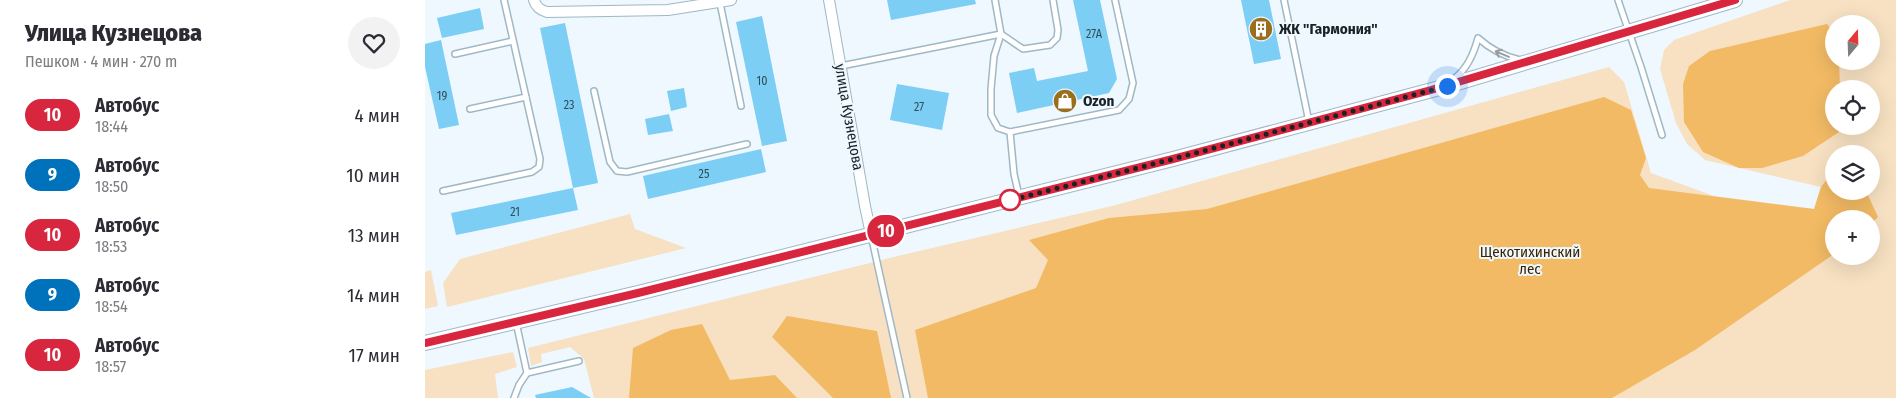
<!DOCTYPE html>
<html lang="ru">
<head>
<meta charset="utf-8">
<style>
  body { margin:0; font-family:"Fira Sans Condensed",sans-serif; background:#f2f2f3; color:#2b2b33; height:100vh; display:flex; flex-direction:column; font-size:19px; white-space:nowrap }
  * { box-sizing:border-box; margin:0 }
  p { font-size:16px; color:#7c7c81 }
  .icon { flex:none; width:28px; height:28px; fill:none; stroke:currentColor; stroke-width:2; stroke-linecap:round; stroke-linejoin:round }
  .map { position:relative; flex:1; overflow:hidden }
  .sheet { display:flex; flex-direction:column; background:#fff; width:425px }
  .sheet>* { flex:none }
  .badge { padding:0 10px; border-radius:16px; font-size:18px; line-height:32px }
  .needle { width:32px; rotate:19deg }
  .tools { position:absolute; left:1400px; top:15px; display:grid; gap:10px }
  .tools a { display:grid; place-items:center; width:55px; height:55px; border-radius:50%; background:#fff; box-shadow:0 5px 20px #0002; font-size:25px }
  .you { position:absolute; width:25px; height:25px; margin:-12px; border:4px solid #fff; border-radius:50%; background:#1a73e8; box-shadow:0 0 0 8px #1a73e833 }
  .map>.badge { position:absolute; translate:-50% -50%; box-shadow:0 0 0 2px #fff }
  .round { display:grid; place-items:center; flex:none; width:52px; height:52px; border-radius:26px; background:#f2f2f3 }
  .head { display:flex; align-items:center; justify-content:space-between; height:85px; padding:0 25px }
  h1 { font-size:24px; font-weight:800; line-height:38px }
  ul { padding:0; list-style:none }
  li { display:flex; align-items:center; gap:15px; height:60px; padding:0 25px }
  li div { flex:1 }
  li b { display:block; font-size:19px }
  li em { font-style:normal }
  li .badge { min-width:55px; font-weight:700; text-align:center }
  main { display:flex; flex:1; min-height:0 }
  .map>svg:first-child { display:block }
  .green { fill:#f7e1c2; fill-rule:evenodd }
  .forest { fill:#f2ba64 }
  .building { fill:#7ccef5 }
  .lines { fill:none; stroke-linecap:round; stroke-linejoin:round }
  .lane-casing { stroke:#9fb8c5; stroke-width:8 }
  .street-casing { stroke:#9fb8c5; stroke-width:12 }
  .secondary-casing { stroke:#9fb8c5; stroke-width:16 }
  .lane { stroke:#fff; stroke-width:5 }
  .street { stroke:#fff; stroke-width:10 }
  .secondary { stroke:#fff; stroke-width:14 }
  .oneway { stroke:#989c9e }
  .line-casing { stroke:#fff; stroke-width:11 }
  .line { stroke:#d7263d; stroke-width:8 }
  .walk { stroke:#192227; stroke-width:5; stroke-dasharray:0 9 }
  .stop-dot { fill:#fff; stroke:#d7263d; stroke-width:2.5 }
  .labels { text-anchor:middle; stroke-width:4; stroke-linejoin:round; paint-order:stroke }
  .number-label { font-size:12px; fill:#324d5a }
  .poi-label { font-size:15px; font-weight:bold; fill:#192227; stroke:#eef8fe; text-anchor:start }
  .street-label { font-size:15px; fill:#192227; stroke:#eef8fe }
  .park-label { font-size:15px; fill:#3a2400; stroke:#eef8fe }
</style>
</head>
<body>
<main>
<section class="sheet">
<div class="head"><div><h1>Улица Кузнецова</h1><p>Пешком · 4 мин · 270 m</p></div><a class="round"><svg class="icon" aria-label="heart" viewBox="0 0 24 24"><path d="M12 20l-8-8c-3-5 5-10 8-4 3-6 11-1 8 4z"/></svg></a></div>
<ul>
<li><span class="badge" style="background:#d7263d;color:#fff">10</span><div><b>Автобус</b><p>18:44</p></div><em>4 мин</em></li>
<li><span class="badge" style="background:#0072bc;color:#fff">9</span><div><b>Автобус</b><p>18:50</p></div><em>10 мин</em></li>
<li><span class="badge" style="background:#d7263d;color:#fff">10</span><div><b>Автобус</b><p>18:53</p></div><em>13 мин</em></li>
<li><span class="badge" style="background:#0072bc;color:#fff">9</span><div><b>Автобус</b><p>18:54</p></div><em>14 мин</em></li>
<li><span class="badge" style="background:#d7263d;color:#fff">10</span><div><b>Автобус</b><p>18:57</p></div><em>17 мин</em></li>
</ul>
</section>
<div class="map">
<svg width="1471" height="398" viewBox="0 0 1471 398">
  <rect width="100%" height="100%" fill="#eef8fe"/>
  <!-- green -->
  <g class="green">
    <path d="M1365 0H1471V398H169L159 359 145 347 116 354 117 362 106 366 103 348 477 255 691 205 1184 67 1199 82 1226 173 1289 196 1389 209 1396 187 1280 160 1262 144 1251 123 1235 69 1239 50 1249 40ZM1409 24H1446V61H1409ZM1409 89H1446V126H1409ZM1409 154H1446V191H1409ZM1409 219H1446V256H1409Z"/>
    <polygon points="205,214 210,229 261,248 22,307 18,283 35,259"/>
    <polygon points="6,270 13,306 0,309 0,272"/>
    <polygon points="88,352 92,367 70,374 73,398 0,398 0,370"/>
  </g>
  <!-- forest -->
  <g class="forest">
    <polygon points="1402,24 1409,33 1409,61 1414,61 1415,89 1409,89 1409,126 1414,126 1414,132 1378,156 1337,168 1314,168 1278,152 1259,122 1258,84 1264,66 1285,51"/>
    <polygon points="1179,97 1206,110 1221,158 1215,175 1224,188 1389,209 1396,187 1409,170 1409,191 1441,191 1453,217 1446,224 1446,219 1409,219 1409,254 1270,350 1187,398 503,398 490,330 611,288 623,260 604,240 684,218 782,209"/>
    <polygon points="362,316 452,331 466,398 408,398 347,337"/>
    <polygon points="277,324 305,380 350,375 372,398 204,398 208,348 246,330"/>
  </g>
  <!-- building -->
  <g class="building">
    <polygon points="462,0 550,0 551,4 466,20"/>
    <polygon points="648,0 675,0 692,79 684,93 592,113 584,73 609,68 612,81 663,71"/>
    <polygon points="816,0 844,0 856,59 829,64"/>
    <polygon points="55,8 59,29 17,38 12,18"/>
    <polygon points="337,16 362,141 337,146 311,22"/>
    <polygon points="140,23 173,183 148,188 115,28"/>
    <polygon points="16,40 34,125 14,129 0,67 0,44"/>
    <polygon points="472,84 524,93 517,130 465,120"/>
    <polygon points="259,88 262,107 246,111 242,91"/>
    <polygon points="244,114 248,131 223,135 220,119"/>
    <polygon points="336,149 341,172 223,199 218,176"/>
    <polygon points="148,188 153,210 31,235 26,213"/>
    <polygon points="147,387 166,398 111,398 110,395"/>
  </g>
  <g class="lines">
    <!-- lane casing -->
    <g class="lane-casing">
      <g id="lane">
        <polyline points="570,0 576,34 569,56 566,89 566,115 573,128 585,132 694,110 704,99 708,83 690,0"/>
        <polyline points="859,0 884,122"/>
        <polyline points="1193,0 1216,67 1237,135"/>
        <polyline points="295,3 316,106"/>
        <polyline points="30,54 88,41"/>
        <polyline points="416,66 576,34 598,49 625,45 632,38 633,30 628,0"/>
        <path d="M1030 78C1043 68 1049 53 1053 38 1065 49 1078 56 1095 60"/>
        <polyline points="169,91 185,162 192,171 202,172 322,144"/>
        <polyline points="45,109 101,97"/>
        <polyline points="585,132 589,174 594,196"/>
        <polyline points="18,191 107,172 114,167 115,159 79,0"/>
        <polyline points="446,235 482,398"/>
        <polyline points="102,373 154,361"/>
        <polyline points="89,398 94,385 102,373 91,322"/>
      </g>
    </g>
    <!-- street casing -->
    <g class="street-casing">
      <g id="street">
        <path d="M109 0C111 7 115 10 122 12L243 10 306 0"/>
        <polyline points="404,0 440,206 446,234"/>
      </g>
    </g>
    <!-- secondary casing -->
    <g class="secondary-casing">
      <polyline id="secondary" points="0,343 213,293 748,159 1022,86 1310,0"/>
    </g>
    <!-- lane -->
    <use href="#lane" class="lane"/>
    <!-- street -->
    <use href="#street" class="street"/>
    <!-- secondary -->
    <use href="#secondary" class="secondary"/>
  </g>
  <!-- one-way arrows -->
  <defs><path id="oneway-shaft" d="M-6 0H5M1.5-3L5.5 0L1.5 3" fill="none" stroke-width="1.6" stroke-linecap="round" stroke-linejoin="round" transform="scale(1.25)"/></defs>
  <use class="oneway" href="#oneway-shaft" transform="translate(1077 54) rotate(-157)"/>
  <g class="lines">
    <!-- line casing -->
    <g class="line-casing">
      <polyline id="line" points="0,343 213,293 748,159 1006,90 1310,0"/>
    </g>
    <!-- line -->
    <use href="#line" class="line"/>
    <!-- walk -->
    <polyline class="walk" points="585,200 578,202 748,159 1022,86"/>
  </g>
  <!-- icons -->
  <defs>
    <g id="building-disc" transform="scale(1.25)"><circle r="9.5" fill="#9b6e1e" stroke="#eef8fe"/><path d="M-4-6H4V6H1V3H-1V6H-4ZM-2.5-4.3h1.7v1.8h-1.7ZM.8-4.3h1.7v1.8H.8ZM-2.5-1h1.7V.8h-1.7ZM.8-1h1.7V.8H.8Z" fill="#fff"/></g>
    <g id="shop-disc" transform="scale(1.25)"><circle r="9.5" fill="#9b6e1e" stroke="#eef8fe"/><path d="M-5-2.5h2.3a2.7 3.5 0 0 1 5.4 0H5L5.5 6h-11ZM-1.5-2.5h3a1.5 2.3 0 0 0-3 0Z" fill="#fff"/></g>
  </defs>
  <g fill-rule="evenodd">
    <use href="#building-disc" x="836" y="29"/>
    <use href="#shop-disc" x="640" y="101"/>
  </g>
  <!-- markers -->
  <circle class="stop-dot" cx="585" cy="200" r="10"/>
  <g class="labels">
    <!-- number labels -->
    <g class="number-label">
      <text x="669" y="38">27А</text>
      <text x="337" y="85">10</text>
      <text x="17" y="100">19</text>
      <text x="144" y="109">23</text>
      <text x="494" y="111">27</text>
      <text x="279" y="178">25</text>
      <text x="90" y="216">21</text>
    </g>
    <!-- poi labels -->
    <g class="poi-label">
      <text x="854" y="34">ЖК "Гармония"</text>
      <text x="658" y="106">Ozon</text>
    </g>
    <!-- street labels -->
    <g class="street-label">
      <text transform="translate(424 117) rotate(80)" y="5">улица Кузнецова</text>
    </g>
    <!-- park labels -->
    <g class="park-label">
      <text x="1105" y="257">Щекотихинский<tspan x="1105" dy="17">лес</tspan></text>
    </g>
  </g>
</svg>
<div class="tools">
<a><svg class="needle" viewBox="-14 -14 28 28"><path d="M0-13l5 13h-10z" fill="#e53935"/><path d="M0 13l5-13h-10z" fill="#7c7c81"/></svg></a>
<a><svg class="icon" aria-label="locate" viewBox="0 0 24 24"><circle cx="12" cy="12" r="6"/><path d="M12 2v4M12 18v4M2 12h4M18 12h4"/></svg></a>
<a><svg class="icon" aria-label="layers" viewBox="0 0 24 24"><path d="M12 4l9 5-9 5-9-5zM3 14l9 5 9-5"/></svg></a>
<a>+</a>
</div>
<div class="you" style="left:1022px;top:86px"></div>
<b class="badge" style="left:461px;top:231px;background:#d7263d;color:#fff">10</b>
</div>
</main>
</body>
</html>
